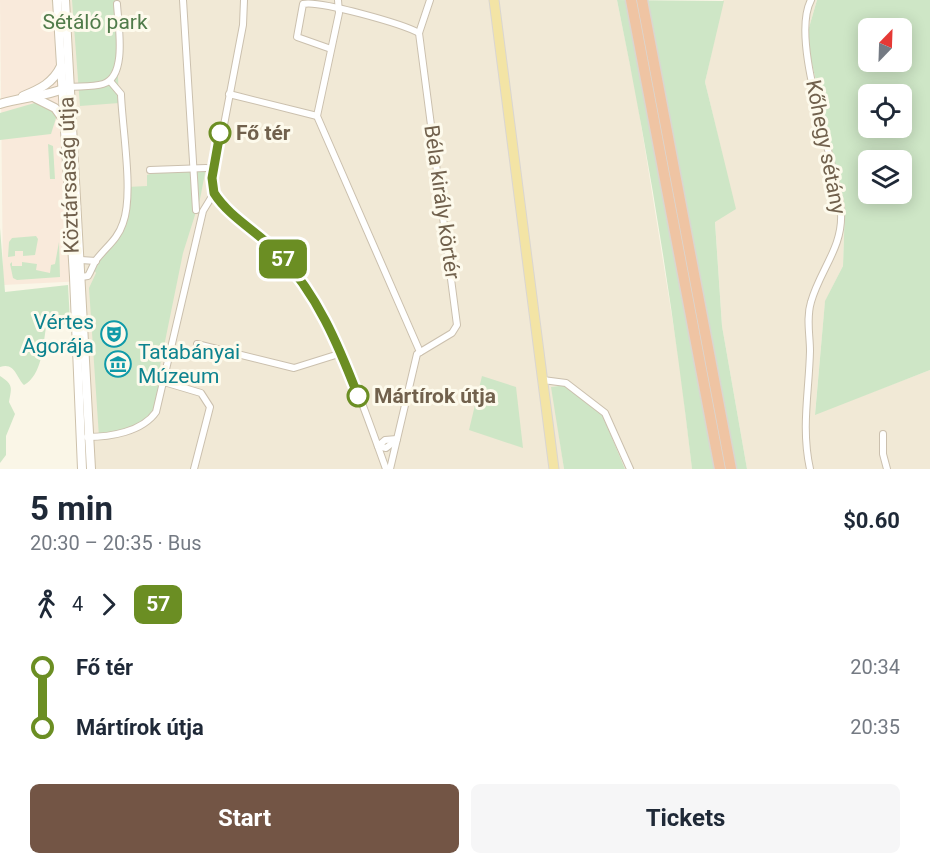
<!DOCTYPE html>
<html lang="en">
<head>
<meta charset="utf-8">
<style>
  body { margin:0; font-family:Roboto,sans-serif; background:#f6f6f7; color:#1f2937; height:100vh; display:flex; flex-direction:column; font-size:22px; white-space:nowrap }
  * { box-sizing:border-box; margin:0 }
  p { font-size:20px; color:#747a83 }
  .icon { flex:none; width:33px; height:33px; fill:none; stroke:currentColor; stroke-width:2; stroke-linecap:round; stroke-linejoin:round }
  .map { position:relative; height:469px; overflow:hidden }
  .details { display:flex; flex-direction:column; background:#fff; flex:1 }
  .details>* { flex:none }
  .badge { padding:0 12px; border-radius:9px; font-size:21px; line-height:39px }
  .needle { width:39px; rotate:23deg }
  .controls { position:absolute; left:858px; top:18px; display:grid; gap:12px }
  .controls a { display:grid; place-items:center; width:54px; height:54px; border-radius:9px; background:#fff; box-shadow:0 3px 15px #0003; font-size:30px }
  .map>.badge { position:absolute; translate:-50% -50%; box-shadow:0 0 0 3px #fff }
  .legs { display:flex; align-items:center; gap:9px; height:66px; padding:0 30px; font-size:20px }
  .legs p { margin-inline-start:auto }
  .overview { display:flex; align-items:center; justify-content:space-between; height:102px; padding:0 30px }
  h1 { font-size:33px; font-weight:700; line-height:45px }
  .button { display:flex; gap:12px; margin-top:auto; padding:12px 30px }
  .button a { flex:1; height:69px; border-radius:9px; background:#735545; color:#fff; font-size:24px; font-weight:700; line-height:69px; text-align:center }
  .button a+a { background:#f6f6f7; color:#1f2937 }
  ul { padding:0 30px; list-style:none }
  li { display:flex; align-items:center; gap:21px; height:60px; font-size:22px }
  li i { display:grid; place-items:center; width:9px; height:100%; margin:0 8px; background:currentColor }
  li i::after { content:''; width:15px; height:15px; margin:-8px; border:4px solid; border-radius:50%; background:#fff }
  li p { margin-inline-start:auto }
  li:first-child i { background:linear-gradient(#0000 50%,currentColor 0) }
  li:last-child i { background:linear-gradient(currentColor 50%,#0000 0) }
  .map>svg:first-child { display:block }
  .residential { fill:#f1e9d6 }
  .commercial { fill:#f9eadb }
  .green { fill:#cee6c6; fill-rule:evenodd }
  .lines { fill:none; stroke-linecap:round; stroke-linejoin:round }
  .street-casing { stroke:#cbc0ae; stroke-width:8 }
  .secondary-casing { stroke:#cdc1ab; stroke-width:10 }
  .primary-casing { stroke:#dad6d1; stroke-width:11 }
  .highway-casing { stroke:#dad6d1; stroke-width:13 }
  .street { stroke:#fff; stroke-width:6 }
  .secondary { stroke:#fff; stroke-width:8 }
  .primary { stroke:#f3e4a5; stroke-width:9 }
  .highway { stroke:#efc4a3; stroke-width:10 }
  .line-1-casing { stroke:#fff; stroke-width:14 }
  .line-1 { stroke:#6b8e23; stroke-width:9 }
  .stop-1-dot { fill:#fff; stroke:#6b8e23; stroke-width:3 }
  .labels { text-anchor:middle; stroke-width:6; stroke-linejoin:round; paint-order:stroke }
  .park-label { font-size:21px; fill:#507b4a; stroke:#fdfaec }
  .stop-label { font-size:21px; font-weight:bold; fill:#71614d; stroke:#fdfaec; text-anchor:start }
  .street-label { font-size:21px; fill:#71614d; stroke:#fdfaec }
  .culture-label { font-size:21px; fill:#0d838f; stroke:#fdfaec; text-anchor:end }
</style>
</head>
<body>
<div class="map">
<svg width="930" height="469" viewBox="0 0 930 469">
  <rect width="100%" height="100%" fill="#faf6e7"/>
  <!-- residential -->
  <g class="residential">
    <polygon points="51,0 617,0 636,93 680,366 692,469 625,469 603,416 565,385 552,387 564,469 95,469 84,281"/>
    <polygon points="723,0 817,0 806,38 845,206 843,266 825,302 815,414 930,370 930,469 747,469 722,326 715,221 735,209 705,82"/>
  </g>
  <!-- commercial -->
  <polygon class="commercial" points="0,0 51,0 84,281 3,285"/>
  <!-- green -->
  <g class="green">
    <polygon points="72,0 115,0 119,103 80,106"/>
    <path d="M617 0 724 1 705 82 736 209 715 222 722 326 747 469H692C674 312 649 155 617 0Z"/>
    <path d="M817 0H930V370L815 415 825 301 843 266 845 206 806 38ZM868 28H902V62H868ZM868 94H902V128H868ZM868 160H902V194H868Z"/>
    <polygon points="38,102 46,105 57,115 51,134 0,140 0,113"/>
    <polygon points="48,144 53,146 55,179 50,179"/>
    <polygon points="206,168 200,199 183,253 160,366 167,368 159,404 146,424 99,437 89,288 96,273 93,268 123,223 127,187 147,186 147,175 150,174 150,170"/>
    <path d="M0 228 5 292 68 285 70 321 62 326 46 327C43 346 42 375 24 385 16 377 15 362 0 367Z"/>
    <polygon points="36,236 38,239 35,255 23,256 23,251 15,251 15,256 8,257 9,242 12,238"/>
    <polygon points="59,242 60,277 17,280 13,278 10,264 12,262 12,266 22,266 22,262 37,264 36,270 50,273 51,265 55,264"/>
    <path d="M0 376C13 385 12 386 9 402L15 414 6 436V455L0 463Z"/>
    <polygon points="482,376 516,387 523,448 469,430"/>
    <polygon points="566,385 603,416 625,469 564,469 551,387"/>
  </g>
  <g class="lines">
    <!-- street casing -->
    <g class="street-casing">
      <g id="street">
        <polyline points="183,0 196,210"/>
        <path d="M244 0 243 25 212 188C222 213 273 244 293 270 338 328 361 400 386 469"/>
        <polyline points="338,0 339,13 317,116 420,352"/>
        <path d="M331 49 297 37 303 4C319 0 403 24 419 33"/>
        <path d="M69 87C80 86 93 87 103 84 128 77 118 24 117 4"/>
        <polyline points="229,94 317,116"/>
        <polyline points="150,170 206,168"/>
        <polyline points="81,260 96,261"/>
        <path d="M81 277 88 276C91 271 93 265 96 260 106 247 118 239 123 223 134 194 122 127 121 94L110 81"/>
        <polyline points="197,344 294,368 342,353"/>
        <polyline points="543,380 566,383 605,413 630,469"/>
        <polyline points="164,382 201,393 210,407 194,469"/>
        <polyline points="883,434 883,454 887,469"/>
        <path d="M87 437C110 437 142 432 156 412L203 211 214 193"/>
        <polyline points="378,446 386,448 395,441"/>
        <polyline points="378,446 385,440 397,439"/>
        <polyline points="390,469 417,354 452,333 457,325 419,33 430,0"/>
        <path d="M810 469C801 428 809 392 810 351 810 335 806 318 811 302 820 270 843 247 841 213 837 162 789 41 811 0"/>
      </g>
    </g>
    <!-- secondary casing -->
    <g class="secondary-casing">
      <g id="secondary">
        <polyline points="57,0 74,277 82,469"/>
        <polyline points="65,0 91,469"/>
        <path d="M23 96C40 89 53 83 61 66"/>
        <polyline points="35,98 55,108 63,119"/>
        <path d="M0 104C22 97 44 97 66 88"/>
      </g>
    </g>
    <!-- primary casing -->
    <g class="primary-casing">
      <polyline id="primary" points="494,0 554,469"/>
    </g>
    <!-- highway casing -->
    <g class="highway-casing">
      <g id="highway">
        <polyline points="631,0 720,469"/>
        <polyline points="642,0 731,469"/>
      </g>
    </g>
    <!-- street -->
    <use href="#street" class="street"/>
    <!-- secondary -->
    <use href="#secondary" class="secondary"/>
    <!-- primary -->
    <use href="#primary" class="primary"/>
    <!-- highway -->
    <use href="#highway" class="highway"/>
  </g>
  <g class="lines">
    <!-- line-1 casing -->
    <g class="line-1-casing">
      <path id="line-1" d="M220 133 212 178 214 193C229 217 258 232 278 253 317 294 338 344 358 396"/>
    </g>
    <!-- line-1 -->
    <use href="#line-1" class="line-1"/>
  </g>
  <!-- icons -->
  <defs>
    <g id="theatre-ring" transform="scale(1.35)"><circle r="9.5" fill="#fdfaec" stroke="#0f9aa8" stroke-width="1.5"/><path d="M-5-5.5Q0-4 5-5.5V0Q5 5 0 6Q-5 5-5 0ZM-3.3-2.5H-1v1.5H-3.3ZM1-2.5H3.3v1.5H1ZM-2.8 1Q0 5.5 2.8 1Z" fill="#0f9aa8"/></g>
    <g id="museum-ring" transform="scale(1.35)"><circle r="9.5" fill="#fdfaec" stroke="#0f9aa8" stroke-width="1.5"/><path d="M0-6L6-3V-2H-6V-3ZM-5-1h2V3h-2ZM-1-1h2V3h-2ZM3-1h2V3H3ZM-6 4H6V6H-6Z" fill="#0f9aa8"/></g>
  </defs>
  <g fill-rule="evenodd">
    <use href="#theatre-ring" x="114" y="334"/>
    <use href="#museum-ring" x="118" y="364"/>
  </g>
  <!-- markers -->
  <g class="stop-1-dot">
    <circle cx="220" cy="133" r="10"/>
    <circle cx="358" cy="396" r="10"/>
  </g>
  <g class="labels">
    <!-- park labels -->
    <g class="park-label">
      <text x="95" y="29">Sétáló park</text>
    </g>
    <!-- stop labels -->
    <g class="stop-label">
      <text x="236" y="140">Fő tér</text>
      <text x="374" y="403">Mártírok útja</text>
    </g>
    <!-- street labels -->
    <g class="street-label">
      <text transform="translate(826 147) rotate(79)" y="7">Kőhegy sétány</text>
      <text transform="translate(69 175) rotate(-92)" y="7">Köztársaság útja</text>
      <text transform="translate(442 202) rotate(82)" y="7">Béla király körtér</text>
    </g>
    <!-- culture labels -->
    <g class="culture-label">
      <text x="94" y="329">Vértes<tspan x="94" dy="24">Agorája</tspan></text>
      <text x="138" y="359" text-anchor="start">Tatabányai<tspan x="138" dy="24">Múzeum</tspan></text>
    </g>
  </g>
</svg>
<div class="controls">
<a><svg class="needle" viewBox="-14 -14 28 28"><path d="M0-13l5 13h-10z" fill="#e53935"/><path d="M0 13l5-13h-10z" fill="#747a83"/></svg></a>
<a><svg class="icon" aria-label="locate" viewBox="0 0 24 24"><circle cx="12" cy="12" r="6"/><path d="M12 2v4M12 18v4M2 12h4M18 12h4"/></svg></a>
<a><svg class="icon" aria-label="layers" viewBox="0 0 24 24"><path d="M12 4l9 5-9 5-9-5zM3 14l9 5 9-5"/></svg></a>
</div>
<b class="badge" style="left:283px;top:259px;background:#6b8e23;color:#fff">57</b>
</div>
<section class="details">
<div class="overview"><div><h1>5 min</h1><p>20:30 – 20:35 · Bus</p></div><b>$0.60</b></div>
<div class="legs"><svg class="icon" aria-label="walk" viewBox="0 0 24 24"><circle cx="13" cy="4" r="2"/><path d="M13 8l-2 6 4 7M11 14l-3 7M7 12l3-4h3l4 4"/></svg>4<svg class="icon" aria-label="forward" viewBox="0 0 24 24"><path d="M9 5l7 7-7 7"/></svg><b class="badge" style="background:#6b8e23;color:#fff">57</b></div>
<ul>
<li><i style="color:#6b8e23"></i><b>Fő tér</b><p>20:34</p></li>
<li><i style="color:#6b8e23"></i><b>Mártírok útja</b><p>20:35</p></li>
</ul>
<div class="button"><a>Start</a><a>Tickets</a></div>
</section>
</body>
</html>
